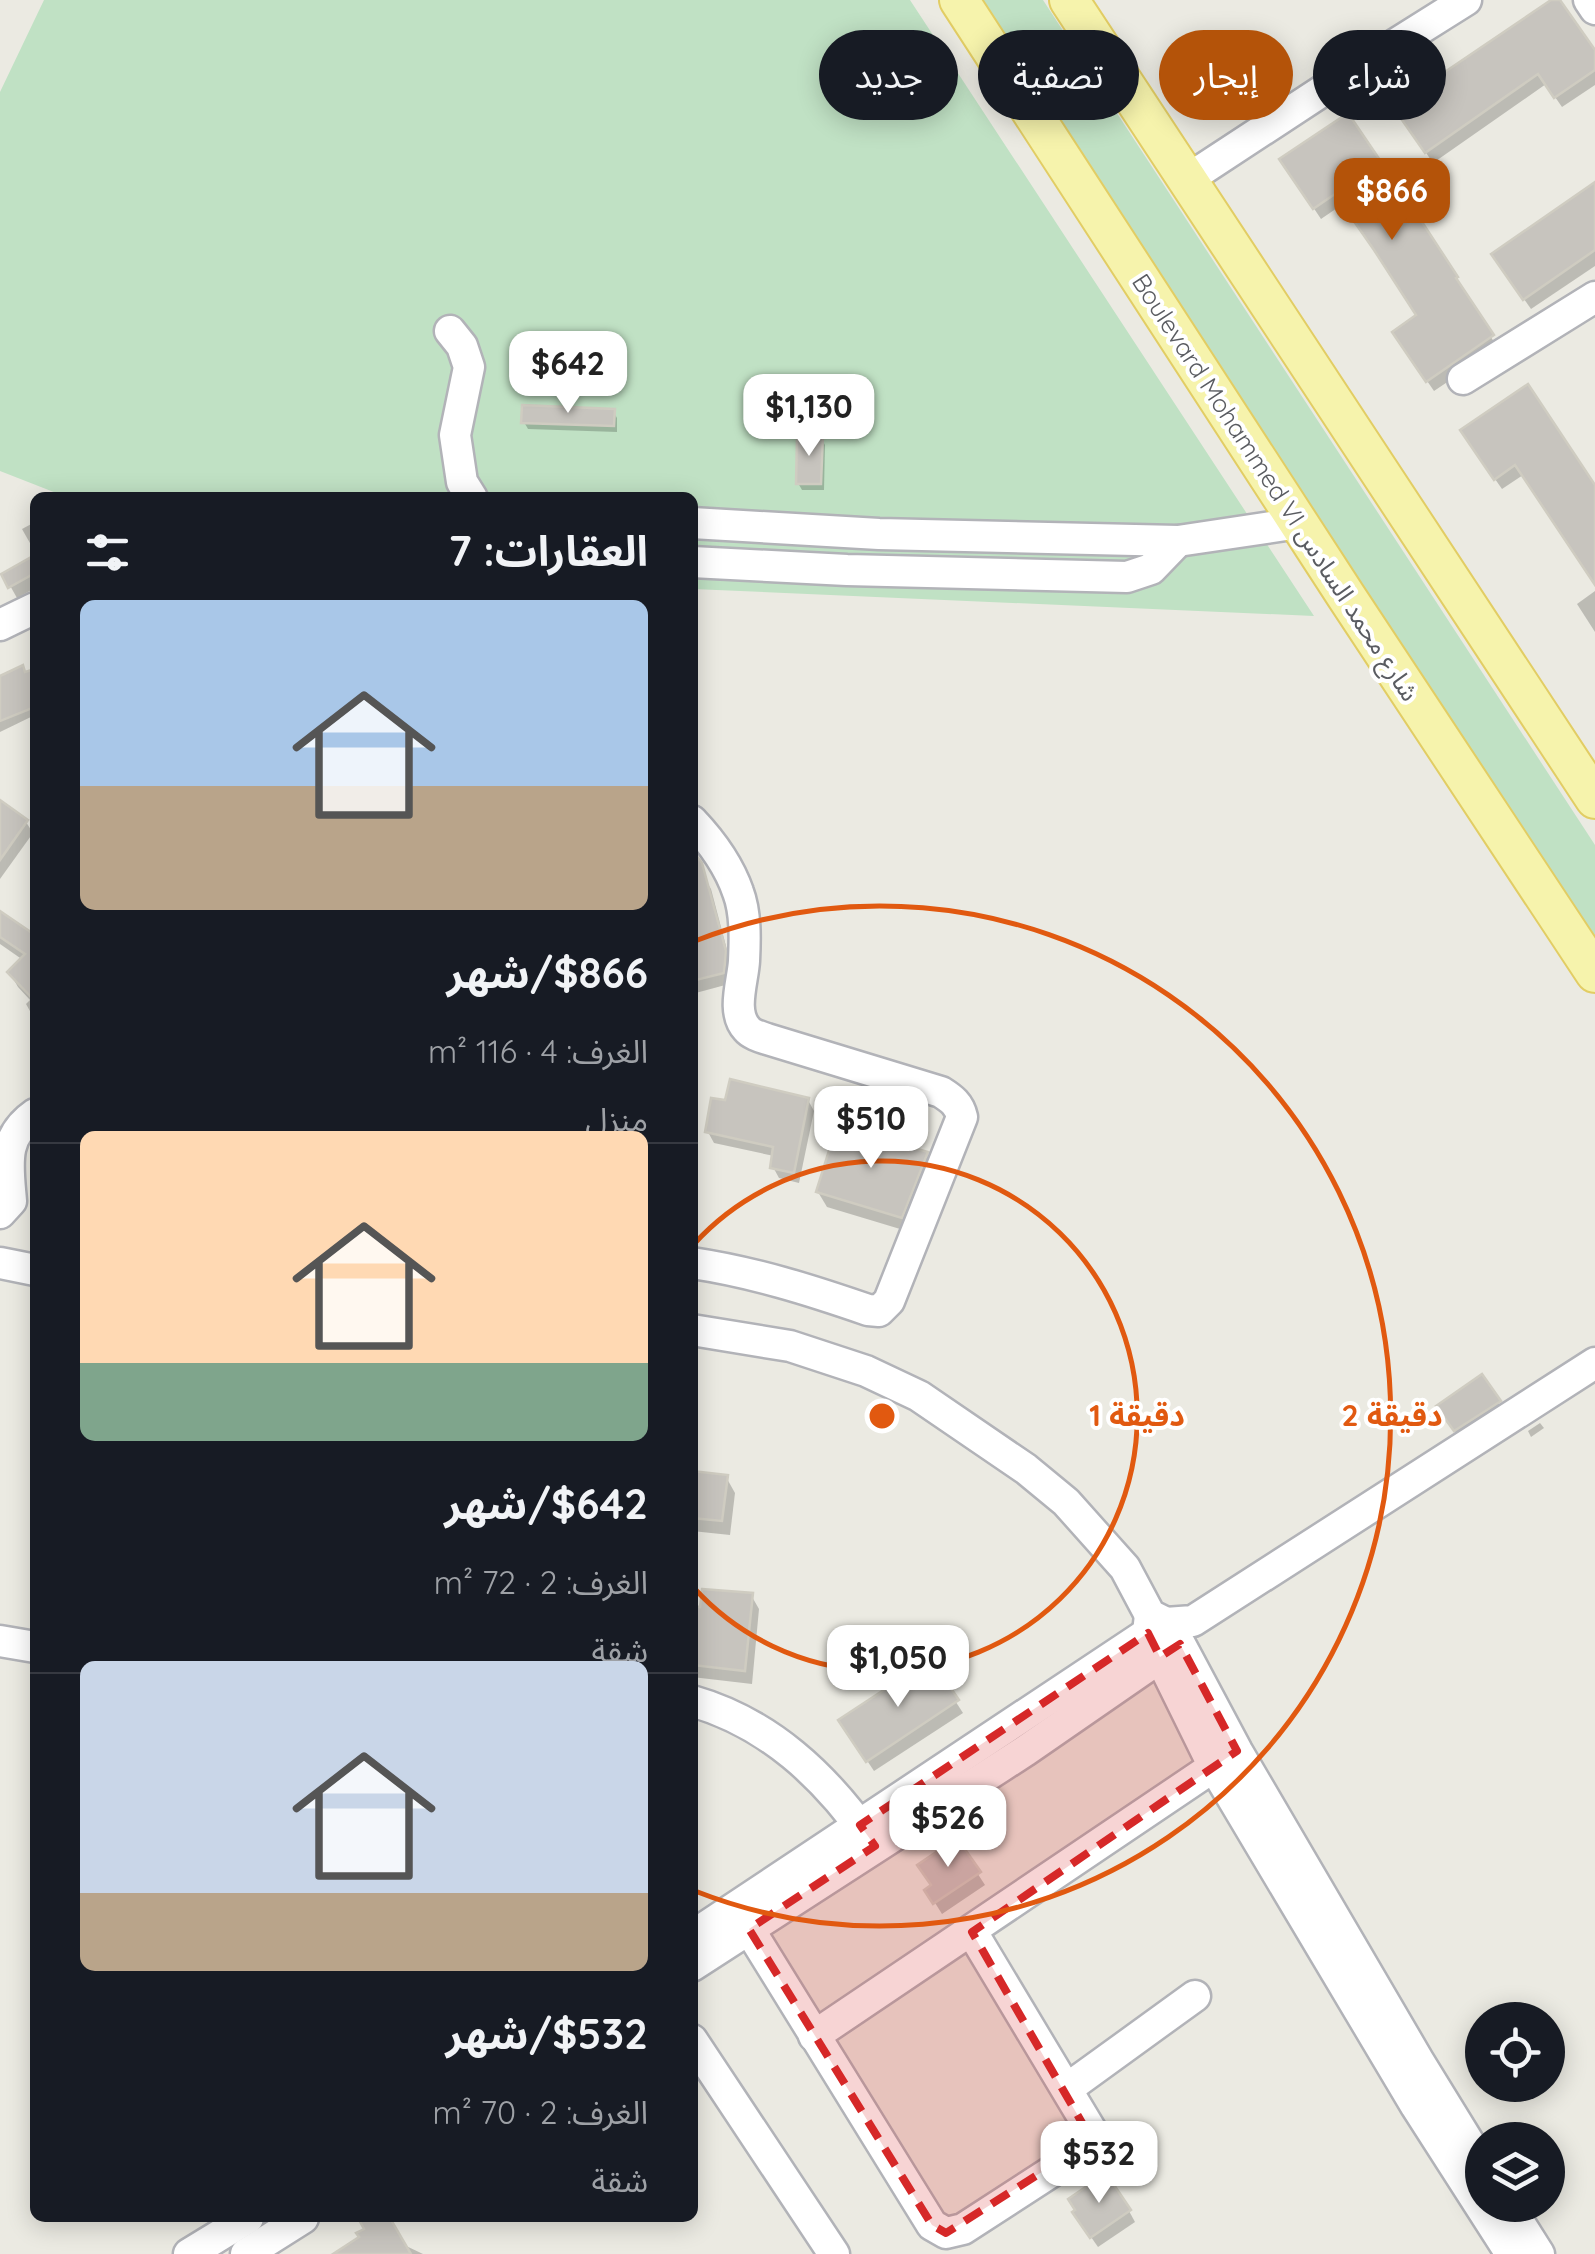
<!DOCTYPE html>
<html lang="ar">
<meta charset="utf-8">
<style>
:root{--surface:#171b24;--page:#242831;--text:#f1f3f6;--muted:#9ea1a6;--line:#363941;--accent:#b45309}
body{margin:0;font-family:Quicksand,"Noto Sans Arabic",sans-serif;background:var(--page);color:var(--text);direction:rtl;height:100vh;display:flex;flex-direction:column;font-size:38px;white-space:nowrap}
*{box-sizing:border-box;margin:0}
p{font-size:32px;color:var(--muted)}
.icon{flex:none;width:55px;height:55px;fill:none;stroke:currentColor;stroke-width:2;stroke-linecap:round;stroke-linejoin:round}
.map{position:relative;flex:1;overflow:hidden;direction:ltr}
.drawer{position:absolute;left:30px;top:492px;width:668px;height:1730px;display:flex;flex-direction:column;background:var(--surface);border-radius:15px;box-shadow:0 5px 25px #0003;direction:rtl}
.drawer>*{flex:none}
.top-card{position:absolute;left:728px;top:30px;width:718px;height:90px;direction:rtl;display:flex;gap:20px}
.buttons{position:absolute;left:1465px;top:2002px;display:grid;gap:20px}
.buttons a{display:grid;place-items:center;width:100px;height:100px;border-radius:50%;background:var(--surface);box-shadow:0 5px 25px #0003;font-size:50px}
.price{position:absolute;translate:-50% -85px;padding:0 22px;border-radius:20px;background:#fff;color:#222;font-size:32px;line-height:65px;filter:drop-shadow(0 2px 5px #0008)}
.price::after{content:'';position:absolute;left:50%;top:60px;width:30px;height:22px;margin-left:-15px;background:inherit;clip-path:polygon(0 0,100% 0,50% 100%)}
.price.selected{background:var(--accent);color:#fff}
ul{padding:0;list-style:none}
li{display:grid;align-content:center;gap:20px;height:530px;padding:0 50px}
li+li{border-top:2px solid var(--line)}
li span{display:grid;place-items:center;height:310px;border-radius:15px;color:#555}
li>.icon{margin-inline-start:auto}
span .icon{width:180px;height:180px;fill:#fffc;stroke-width:1}
li b{font-size:42px}
h2{display:flex;justify-content:space-between;align-items:center;height:120px;padding:0 50px;font-size:42px}
.pill{padding:0 35px;border-radius:45px;background:var(--surface);box-shadow:0 5px 25px #0003;font-size:35px;line-height:90px}
.pill.selected{background:var(--accent);color:#fff}
.map>svg:first-child{display:block}
</style>
<div class="map">
<svg width="1595" height="2254" viewBox="0 0 1595 2254">
<rect width="100%" height="100%" fill="#ebeae2"/>
<!-- green -->
<g fill="#c0e1c4">
<path d="M 44,0 L 910,0 L 1314,616 L 693,589 L 692,498 L 69,498 L 0,471 L 0,92 Z"/>
<path d="M 972,0 L 1043,0 L 1595,845 L 1595,951 Z"/>
</g>
<!-- shadow -->
<g fill="#0003">
<path d="M 1557,0 L 1595,54 L 1595,85 L 1562,107 L 1546,84 L 1433,163 L 1403,119 Z"/>
<path d="M 1347,116 L 1498,348 L 1434,391 L 1401,343 L 1419,316 L 1343,204 L 1321,219 L 1289,171 Z"/>
<path d="M 1595,185 L 1595,266 L 1531,309 L 1501,266 Z"/>
<path d="M 613,411 L 617,418 L 617,432 L 528,429 L 524,422 Z"/>
<path d="M 821,438 L 825,445 L 824,490 L 802,490 L 798,483 Z"/>
<path d="M 1469,442 L 1595,489 L 1595,582 L 1523,475 L 1502,489 Z"/>
<path d="M 35,522 L 35,552 L 22,529 Z"/>
<path d="M 35,558 L 35,588 L 17,598 L 4,575 Z"/>
<path d="M 1595,591 L 1595,632 L 1577,604 Z"/>
<path d="M 25,675 L 35,678 L 35,715 L 0,732 L 0,679 Z"/>
<path d="M 0,803 L 26,822 L 33,833 L 0,879 Z"/>
<path d="M 692,874 L 704,878 L 711,889 L 731,965 L 729,984 L 692,994 Z"/>
<path d="M 0,914 L 35,938 L 35,1020 L 26,1004 L 30,1000 L 18,987 L 10,973 L 23,960 L 0,944 Z"/>
<path d="M 808,1100 L 814,1111 L 799,1183 L 779,1178 L 773,1167 L 774,1156 L 714,1143 L 708,1132 Z"/>
<path d="M 926,1154 L 935,1169 L 910,1232 L 827,1207 L 818,1192 Z"/>
<path d="M 1482,1378 L 1505,1413 L 1462,1441 L 1445,1417 Z"/>
<path d="M 1540,1423 L 1544,1428 L 1531,1437 L 1528,1431 Z"/>
<path d="M 692,1474 L 726,1477 L 735,1493 L 730,1535 L 692,1531 Z"/>
<path d="M 751,1595 L 759,1609 L 752,1684 L 692,1677 L 692,1609 L 702,1610 Z"/>
<path d="M 930,1662 L 963,1713 L 874,1771 L 848,1732 Z"/>
<path d="M 957,1842 L 985,1885 L 942,1914 L 927,1890 L 933,1886 Z"/>
<path d="M 1129,2211 L 1135,2222 L 1098,2247 L 1082,2224 Z"/>
<path d="M 374,2218 L 387,2218 L 402,2244 L 423,2254 L 338,2254 L 362,2238 L 368,2230 L 364,2223 Z"/>
</g>
<!-- building -->
<g fill="#c7c4be" stroke="#cfccc1" stroke-width="2.5">
<path d="M 1551,0 L 1560,0 L 1595,50 L 1595,70 L 1554,98 L 1538,74 L 1425,153 L 1393,107 Z"/>
<path d="M 1348,113 L 1424,225 L 1458,277 L 1456,278 L 1494,335 L 1426,382 L 1392,332 L 1416,315 L 1374,250 L 1335,194 L 1313,209 L 1279,159 Z"/>
<path d="M 1595,182 L 1595,250 L 1523,300 L 1491,254 Z"/>
<path d="M 1528,384 L 1595,485 L 1595,585 L 1515,465 L 1494,480 L 1460,430 Z"/>
<path d="M 522,405 L 615,409 L 614,426 L 521,423 Z"/>
<path d="M 797,435 L 823,435 L 821,484 L 796,484 Z"/>
<path d="M 35,555 L 35,573 L 8,588 L 1,574 Z"/>
<path d="M 23,665 L 25,672 L 35,669 L 35,707 L 0,721 L 0,676 Z"/>
<path d="M 0,800 L 28,820 L 0,860 Z"/>
<path d="M 692,850 L 702,863 L 726,951 L 724,973 L 692,981 Z"/>
<path d="M 0,911 L 35,935 L 35,1001 L 7,972 L 25,954 L 0,937 Z"/>
<path d="M 730,1079 L 809,1098 L 794,1173 L 770,1168 L 773,1147 L 705,1132 L 711,1098 L 725,1100 Z"/>
<path d="M 837,1125 L 928,1152 L 902,1218 L 816,1192 Z"/>
<path d="M 1482,1374 L 1501,1401 L 1454,1431 L 1436,1406 Z"/>
<path d="M 692,1471 L 728,1475 L 722,1521 L 692,1518 Z"/>
<path d="M 702,1589 L 753,1593 L 745,1671 L 692,1665 L 692,1606 L 700,1607 Z"/>
<path d="M 931,1659 L 959,1700 L 866,1762 L 838,1720 Z"/>
<path d="M 957,1838 L 981,1872 L 933,1904 L 924,1890 L 931,1885 L 917,1865 Z"/>
<path d="M 1106,2173 L 1131,2210 L 1090,2238 L 1072,2212 L 1075,2210 L 1068,2199 Z"/>
<path d="M 358,2218 L 390,2218 L 411,2254 L 333,2254 L 359,2237 L 356,2233 L 364,2229 Z"/>
</g>
<g fill="none" stroke-linecap="round" stroke-linejoin="round">
<defs>
<g id="minor">
<path d="M 1589,0 L 1595,9"/>
<path d="M 1188,179 L 1345,76 L 1466,0"/>
<path d="M 450,331 L 462,346 L 469,367 L 455,435 L 462,482 L 472,498"/>
<path d="M 1463,379 L 1595,297"/>
<path d="M 692,523 L 879,534 L 1178,541 L 1299,523"/>
<path d="M 692,562 L 847,570 L 1127,577 L 1151,569 L 1178,541"/>
<path d="M 0,625 L 35,608"/>
<path d="M 692,821 C 711,841 729,866 738,892 C 746,913 745,940 744,961 C 743,981 731,1012 747,1029 C 751,1034 761,1037 767,1039 L 941,1092 C 952,1099 959,1104 962,1117 L 889,1301 L 879,1311 L 868,1310 C 810,1290 753,1272 692,1263"/>
<path d="M 0,1213 L 11,1201 C 8,1165 2,1137 35,1114"/>
<path d="M 0,1263 L 35,1270"/>
<path d="M 692,1330 L 790,1346 L 866,1371 L 919,1396 L 1026,1469 L 1066,1502 L 1125,1568 L 1150,1615 L 1166,1623 L 1180,1644 L 1237,1751 L 1418,2060 L 1482,2164"/>
<path d="M 1150,1615 L 1148,1633 L 1214,1767 L 1416,2106 L 1511,2254"/>
<path d="M 0,1641 L 35,1647"/>
<path d="M 692,1701 C 769,1723 825,1776 870,1840"/>
<path d="M 749,1929 L 932,2225 L 946,2233 L 963,2229 L 1088,2148 L 1092,2140 L 1092,2132 L 972,1932"/>
<path d="M 692,1936 L 1148,1633 L 1166,1623 L 1193,1621 L 1595,1363"/>
<path d="M 692,1966 L 1025,1751 L 1174,1648"/>
<path d="M 814,2036 L 1231,1755"/>
<path d="M 692,2040 L 834,2254"/>
<path d="M 1068,2088 L 1195,1996"/>
<path d="M 1508,2205 L 1539,2254"/>
<path d="M 189,2254 L 248,2218"/>
<path d="M 246,2254 L 303,2218"/>
</g>
<g id="major">
<path d="M 959,0 L 1346,596 L 1595,973"/>
<path d="M 1069,0 L 1595,799"/>
</g>
</defs>
<!-- minor casing -->
<use href="#minor" stroke="#b2b3b8" stroke-width="35"/>
<!-- major casing -->
<use href="#major" stroke="#e2cd64" stroke-width="42"/>
<!-- minor -->
<use href="#minor" stroke="#fff" stroke-width="30"/>
<!-- major -->
<use href="#major" stroke="#f6f3ac" stroke-width="38"/>
</g>
<!-- marked area -->
<path fill="#d62828" fill-opacity="0.2" stroke="#d62828" stroke-width="8" stroke-dasharray="20 12" stroke-linejoin="round" d="M 1148,1633 L 1160,1657 L 1180,1644 L 1237,1751 L 972,1932 L 1092,2140 L 946,2233 L 932,2225 L 749,1929 L 875,1846 L 860,1825 Z"/>
<!-- distance rings -->
<g fill="none" stroke="#e15910" stroke-width="5">
<path d="M694 1244A255 255 0 1 1 694 1588"/>
<path d="M695 941A510 510 0 1 1 695 1891"/>
</g>
<g text-anchor="middle" dominant-baseline="central" stroke-width="8" stroke-linejoin="round" paint-order="stroke">
<!-- street labels -->
<g font-size="25" fill="#5a5c61" stroke="#fff">
<text transform="translate(1276 487) rotate(57)">Boulevard Mohammed VI شارع محمد السادس</text>
</g>
</g>
<circle cx="882" cy="1416" r="15" fill="#e15910" stroke="#fff" stroke-width="5"/>
<g font-size="30" text-anchor="middle" font-weight="bold" fill="#e15910" stroke="#fff" stroke-width="8" stroke-linejoin="round" paint-order="stroke">
<text x="1137" y="1426">1 دقيقة</text>
<text x="1392" y="1426">2 دقيقة</text>
</g>
</svg>
<div class="buttons">
<a><svg class="icon" aria-label="locate" viewBox="0 0 24 24"><circle cx="12" cy="12" r="6"/><path d="M12 2v4M12 18v4M2 12h4M18 12h4"/></svg></a>
<a><svg class="icon" aria-label="layers" viewBox="0 0 24 24"><path d="M12 4l9 5-9 5-9-5zM3 14l9 5 9-5"/></svg></a>
</div>
<b class="price selected" style="left:1392px;top:243px">$866</b>
<b class="price" style="left:568px;top:416px">$642</b>
<b class="price" style="left:809px;top:459px">$1,130</b>
<b class="price" style="left:871px;top:1171px">$510</b>
<b class="price" style="left:898px;top:1710px">$1,050</b>
<b class="price" style="left:948px;top:1870px">$526</b>
<b class="price" style="left:1099px;top:2206px">$532</b>
<div class="top-card">
<a class="pill">شراء</a>
<a class="pill selected">إيجار</a>
<a class="pill">تصفية</a>
<a class="pill">جديد</a>
</div>
<section class="drawer">
<h2>العقارات: 7<svg class="icon" aria-label="filters" viewBox="0 0 24 24"><path d="M4 7h16M4 17h16"/><circle cx="9" cy="7" r="2"/><circle cx="15" cy="17" r="2"/></svg></h2>
<ul>
<li><span style="background:linear-gradient(#a9c7e8 60%,#b9a48a 0)"><svg class="icon" aria-label="home" viewBox="0 0 24 24"><path d="M3 11l9-7 9 7M6 9v11h12V9"/></svg></span><div><b>$866/شهر</b><p>الغرف: 4 · 116 m²</p><p>منزل</p></div></li>
<li><span style="background:linear-gradient(#ffd9b3 75%,#7fa58c 0)"><svg class="icon" aria-label="home" viewBox="0 0 24 24"><path d="M3 11l9-7 9 7M6 9v11h12V9"/></svg></span><div><b>$642/شهر</b><p>الغرف: 2 · 72 m²</p><p>شقة</p></div></li>
<li><span style="background:linear-gradient(#c9d6e8 75%,#b9a48a 0)"><svg class="icon" aria-label="home" viewBox="0 0 24 24"><path d="M3 11l9-7 9 7M6 9v11h12V9"/></svg></span><div><b>$532/شهر</b><p>الغرف: 2 · 70 m²</p><p>شقة</p></div></li>
</ul>
</section>
</div>
